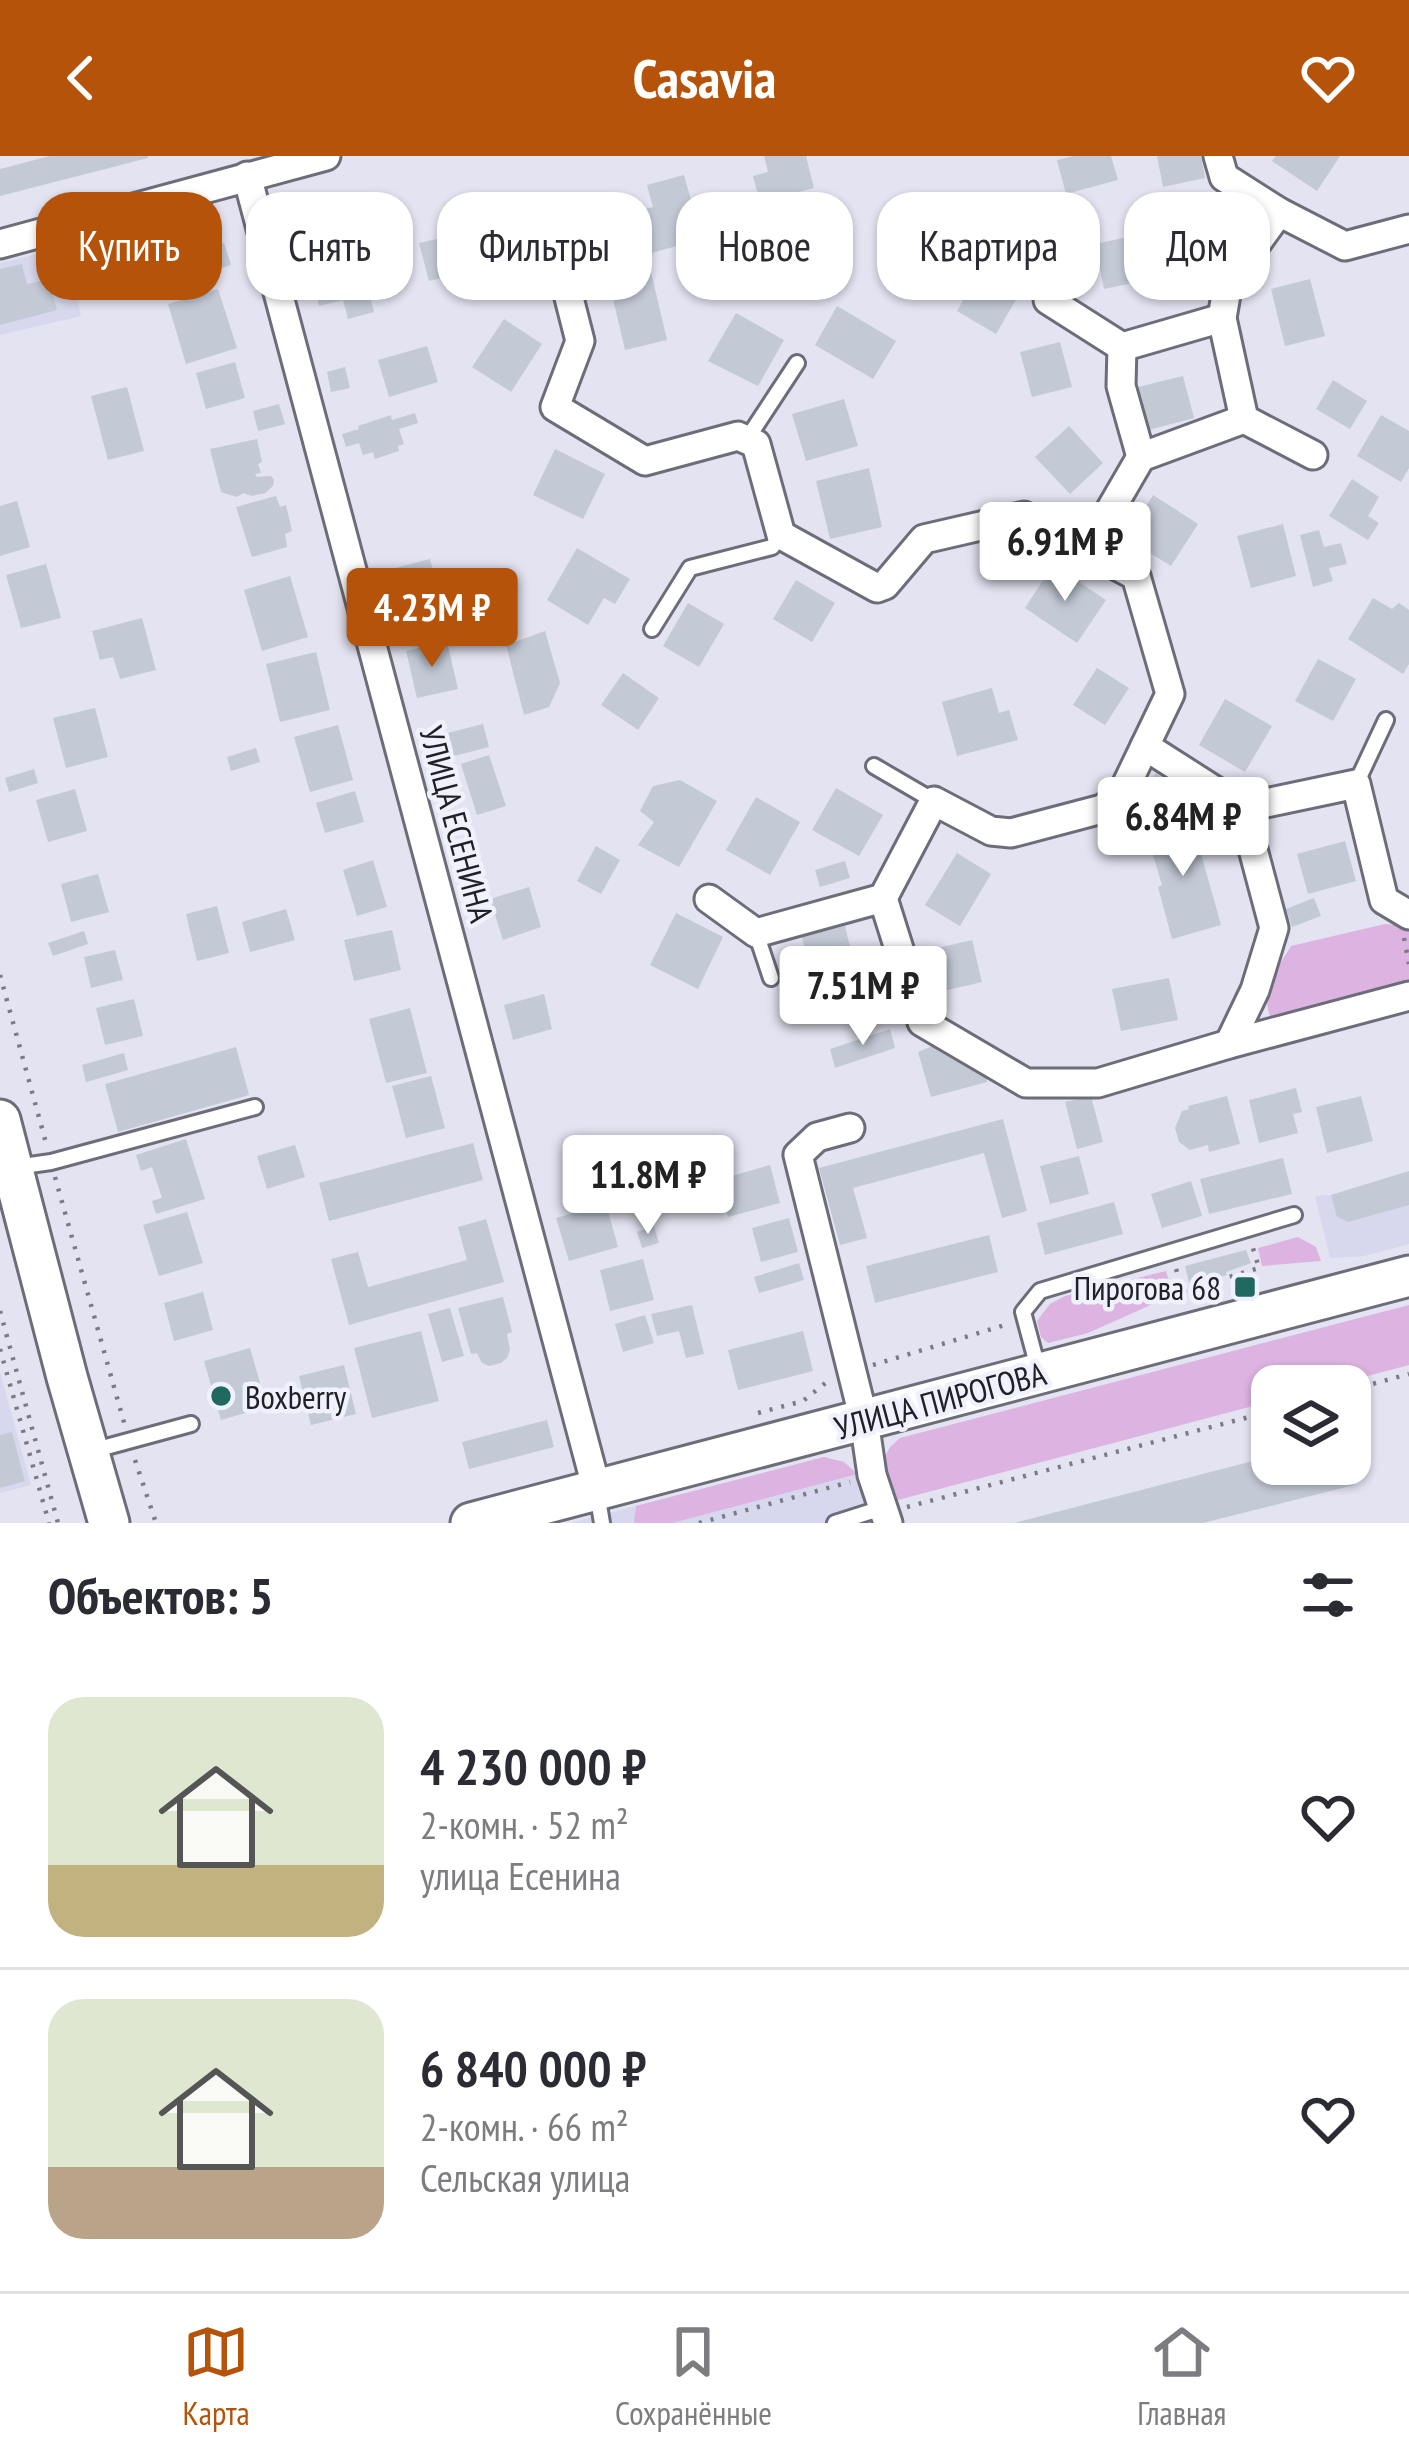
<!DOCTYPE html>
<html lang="ru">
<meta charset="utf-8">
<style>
:root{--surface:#fff;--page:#f2f2f3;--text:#2b2b33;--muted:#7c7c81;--line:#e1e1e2;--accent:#b45309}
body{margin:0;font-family:"PT Sans Narrow",sans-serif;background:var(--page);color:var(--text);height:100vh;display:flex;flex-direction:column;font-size:45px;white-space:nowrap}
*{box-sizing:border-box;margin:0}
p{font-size:39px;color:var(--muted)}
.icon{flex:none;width:66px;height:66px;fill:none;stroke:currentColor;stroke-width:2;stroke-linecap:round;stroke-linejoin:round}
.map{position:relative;height:1367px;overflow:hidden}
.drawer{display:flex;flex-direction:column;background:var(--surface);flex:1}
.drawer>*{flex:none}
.guide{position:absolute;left:36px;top:36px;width:1338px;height:108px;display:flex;gap:24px}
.buttons{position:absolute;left:1251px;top:1209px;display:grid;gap:24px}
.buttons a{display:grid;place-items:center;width:120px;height:120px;border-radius:24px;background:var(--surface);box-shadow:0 3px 9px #0004;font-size:60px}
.price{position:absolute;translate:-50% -102px;padding:0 27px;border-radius:12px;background:#fff;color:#222;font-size:39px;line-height:78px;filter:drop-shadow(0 3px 6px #0008)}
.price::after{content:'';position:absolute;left:50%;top:72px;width:36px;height:27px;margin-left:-18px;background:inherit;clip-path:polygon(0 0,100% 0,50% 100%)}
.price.selected{background:var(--accent);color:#fff}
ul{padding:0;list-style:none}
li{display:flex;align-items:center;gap:36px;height:300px;padding:0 48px}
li+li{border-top:3px solid var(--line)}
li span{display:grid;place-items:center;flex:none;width:336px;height:240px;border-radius:36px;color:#555}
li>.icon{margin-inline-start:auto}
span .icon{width:144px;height:144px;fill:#fffc;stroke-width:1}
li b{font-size:51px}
h2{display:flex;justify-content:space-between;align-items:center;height:144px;padding:0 48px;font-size:51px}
.pill{padding:0 42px;border-radius:36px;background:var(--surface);box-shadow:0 3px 9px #0004;font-size:42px;line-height:108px}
.pill.selected{background:var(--accent);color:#fff}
header{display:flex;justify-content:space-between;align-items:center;height:156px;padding:0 48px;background:var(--accent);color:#fff;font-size:54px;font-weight:800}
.menu{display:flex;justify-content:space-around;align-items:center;height:168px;border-top:3px solid var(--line);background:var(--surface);font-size:33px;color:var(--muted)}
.menu a{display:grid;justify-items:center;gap:6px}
.menu .selected{color:var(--accent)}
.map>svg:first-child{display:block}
</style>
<header><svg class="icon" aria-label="back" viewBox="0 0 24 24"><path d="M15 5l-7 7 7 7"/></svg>Casavia<svg class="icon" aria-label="heart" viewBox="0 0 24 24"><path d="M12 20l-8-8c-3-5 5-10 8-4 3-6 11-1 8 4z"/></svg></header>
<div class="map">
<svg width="1409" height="1367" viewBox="0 0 1409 1367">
<rect width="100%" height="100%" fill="#e3e3f1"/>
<!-- built -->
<g fill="#d7d8ed">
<path d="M 66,91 L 81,160 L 0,179 L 0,107 Z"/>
<path d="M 1409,1015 L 1409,1088 L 1364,1100 L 1330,1102 L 1315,1040 L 1331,1039 Z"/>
<path d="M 0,1216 L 31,1329 L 0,1337 Z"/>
<path d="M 824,1301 L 844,1306 L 857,1318 L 881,1367 L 570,1367 Z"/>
</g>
<!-- green -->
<g fill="#dcb3e1">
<path d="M 1385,768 L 1403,770 L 1409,774 L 1409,828 L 1271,863 C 1260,837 1277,813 1291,790 Z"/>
<path d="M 1298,1081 L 1316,1091 L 1321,1105 L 1262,1110 L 1258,1092 Z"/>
<path d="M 1166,1115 L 1173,1139 L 1088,1177 L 1048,1187 L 1041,1181 L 1037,1165 L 1050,1148 L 1065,1140 Z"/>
<path d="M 1409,1149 L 1409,1209 L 1330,1230 L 1272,1230 L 1272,1245 L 894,1345 L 880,1310 L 890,1291 L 900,1282 Z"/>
<path d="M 824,1301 L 844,1306 L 857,1318 L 672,1367 L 634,1367 L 636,1350 Z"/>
</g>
<!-- building -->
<g fill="#c3cad6">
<path d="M 50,0 L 148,0 L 148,2 L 0,40 L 0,13 Z"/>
<path d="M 764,0 L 806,0 L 814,32 L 760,46 L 753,20 L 768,16 Z"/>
<path d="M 1074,0 L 1111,0 L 1118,24 L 1066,38 L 1057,4 Z"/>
<path d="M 1157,0 L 1201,0 L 1205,22 L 1163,31 Z"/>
<path d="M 1276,0 L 1340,0 L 1317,35 L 1272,5 Z"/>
<path d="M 684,19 L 702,83 L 648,98 L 636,55 L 653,51 L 647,29 Z"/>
<path d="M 1027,43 L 1068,69 L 1044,107 L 1003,81 Z"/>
<path d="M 506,64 L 518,108 L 472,120 L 461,75 Z"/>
<path d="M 1192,67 L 1201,114 L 1161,122 L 1152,75 Z"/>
<path d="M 1142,78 L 1152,123 L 1104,133 L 1095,88 Z"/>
<path d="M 454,79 L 464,117 L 429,125 L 419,87 Z"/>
<path d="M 224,87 L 231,109 L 159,132 L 152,110 Z"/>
<path d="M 358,94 L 374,156 L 348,163 L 343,144 L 319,150 L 308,107 Z"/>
<path d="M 22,108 L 27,128 L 49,123 L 57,154 L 0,169 L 0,113 Z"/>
<path d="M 981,112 L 1021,135 L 996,178 L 957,155 Z"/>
<path d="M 651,116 L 667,184 L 625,194 L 609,126 Z"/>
<path d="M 1310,123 L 1325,180 L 1285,190 L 1271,133 Z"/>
<path d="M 218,133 L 237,192 L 186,208 L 168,148 Z"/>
<path d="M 837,150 L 896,185 L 873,223 L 815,189 Z"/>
<path d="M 736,157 L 784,184 L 758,230 L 708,205 Z"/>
<path d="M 504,163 L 542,188 L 511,236 L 472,211 Z"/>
<path d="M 1060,186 L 1072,231 L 1032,241 L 1020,196 Z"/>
<path d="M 427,190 L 438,226 L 389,241 L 378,204 Z"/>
<path d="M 235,206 L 245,242 L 206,253 L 196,217 Z"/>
<path d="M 345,211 L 350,232 L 331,236 L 327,216 Z"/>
<path d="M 1183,220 L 1194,262 L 1145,275 L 1134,232 Z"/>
<path d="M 1333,224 L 1367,245 L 1350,273 L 1316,253 Z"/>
<path d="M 127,231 L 144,295 L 108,304 L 91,240 Z"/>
<path d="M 844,243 L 858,290 L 806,305 L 792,258 Z"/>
<path d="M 279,248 L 285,268 L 258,275 L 253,255 Z"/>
<path d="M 415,257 L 418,267 L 399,273 L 404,288 L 398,290 L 399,295 L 375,303 L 373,296 L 363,299 L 359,287 L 346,291 L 342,278 L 359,273 L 358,270 L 391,259 L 392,264 Z"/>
<path d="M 1381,259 L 1409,275 L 1409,312 L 1401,326 L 1357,300 Z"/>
<path d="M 1069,270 L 1103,307 L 1070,338 L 1035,301 Z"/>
<path d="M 257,283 L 262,306 L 258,308 L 261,317 L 255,318 L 257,321 L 271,320 L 274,324 L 273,330 L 265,337 L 252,340 L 243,337 L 237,341 L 221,336 L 210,293 Z"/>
<path d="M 555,293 L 605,318 L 583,363 L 533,339 Z"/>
<path d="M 869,312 L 882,371 L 830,383 L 816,325 Z"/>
<path d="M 1352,323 L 1379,341 L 1368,360 L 1379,367 L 1368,384 L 1329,360 Z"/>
<path d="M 1153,339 L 1198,368 L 1171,410 L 1126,382 Z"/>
<path d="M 276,340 L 280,351 L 286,349 L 292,375 L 285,378 L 287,391 L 252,401 L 236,351 Z"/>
<path d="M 17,345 L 30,391 L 0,400 L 0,350 Z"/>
<path d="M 1283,368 L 1296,420 L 1251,432 L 1237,380 Z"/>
<path d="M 1319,374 L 1324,391 L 1341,387 L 1347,408 L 1329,412 L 1333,425 L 1313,431 L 1300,379 Z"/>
<path d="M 577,392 L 630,423 L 615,448 L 604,442 L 588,469 L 547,444 Z"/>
<path d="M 430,403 L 440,441 L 449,439 L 457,468 L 422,477 L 414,447 L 390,454 L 380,416 Z"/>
<path d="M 46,408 L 61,462 L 21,472 L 6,419 Z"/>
<path d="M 1053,409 L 1106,444 L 1077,487 L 1025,452 Z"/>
<path d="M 290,420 L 308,481 L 262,495 L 244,434 Z"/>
<path d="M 796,424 L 835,447 L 812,486 L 773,463 Z"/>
<path d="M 1373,442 L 1392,453 L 1399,447 L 1409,454 L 1409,508 L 1403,518 L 1348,483 Z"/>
<path d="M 688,447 L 724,468 L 699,511 L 663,490 Z"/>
<path d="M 142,462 L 156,514 L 120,523 L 113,501 L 100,504 L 92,475 Z"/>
<path d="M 545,475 L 560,527 L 549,551 L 524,559 L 506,489 Z"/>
<path d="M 447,486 L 458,533 L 417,542 L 406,495 Z"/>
<path d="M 316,496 L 330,554 L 280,566 L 266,508 Z"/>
<path d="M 1318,503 L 1356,523 L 1333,565 L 1295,545 Z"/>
<path d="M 1097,512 L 1129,532 L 1105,569 L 1073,549 Z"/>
<path d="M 623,517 L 659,542 L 638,574 L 601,549 Z"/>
<path d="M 992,532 L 999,557 L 1009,554 L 1018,584 L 957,600 L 942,546 Z"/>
<path d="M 1225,543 L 1272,570 L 1245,616 L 1199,589 Z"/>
<path d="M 95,552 L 108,601 L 66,612 L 53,562 Z"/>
<path d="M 483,568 L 489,591 L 442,603 L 436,580 Z"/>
<path d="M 338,569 L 353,624 L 310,636 L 294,581 Z"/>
<path d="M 256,592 L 260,606 L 231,615 L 227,601 Z"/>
<path d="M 489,599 L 506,650 L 477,659 L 461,608 Z"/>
<path d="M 34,613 L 38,627 L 9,636 L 5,622 Z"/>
<path d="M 1156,617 L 1177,632 L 1155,662 L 1134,647 Z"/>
<path d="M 680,624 L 717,645 L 679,711 L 638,689 L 654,666 L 640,655 L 653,630 Z"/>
<path d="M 836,632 L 883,659 L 859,700 L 812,674 Z"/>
<path d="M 75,633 L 87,675 L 48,686 L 36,644 Z"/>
<path d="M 355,635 L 364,666 L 325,677 L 316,647 Z"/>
<path d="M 756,641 L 800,666 L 770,719 L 726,694 Z"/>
<path d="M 1191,662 L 1221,769 L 1172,783 L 1158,731 L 1162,729 L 1146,675 Z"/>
<path d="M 1345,685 L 1356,725 L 1308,738 L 1297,698 Z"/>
<path d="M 596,690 L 620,704 L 601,738 L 577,725 Z"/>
<path d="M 957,697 L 991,718 L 960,770 L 925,749 Z"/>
<path d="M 373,704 L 387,751 L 357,760 L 343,714 Z"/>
<path d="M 845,705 L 850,722 L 820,731 L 815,714 Z"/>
<path d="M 98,718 L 109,756 L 71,766 L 61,728 Z"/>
<path d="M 529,731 L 541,771 L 503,784 L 490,743 Z"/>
<path d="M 1314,742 L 1321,760 L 1292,771 L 1286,753 Z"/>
<path d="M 217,750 L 229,797 L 197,805 L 186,758 Z"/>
<path d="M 286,753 L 295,784 L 250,796 L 242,766 Z"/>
<path d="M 676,757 L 723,781 L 698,833 L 650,809 Z"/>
<path d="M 845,770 L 856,816 L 813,827 L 802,781 Z"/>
<path d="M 392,774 L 401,814 L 354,825 L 344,784 Z"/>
<path d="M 84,775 L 88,788 L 53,800 L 48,787 Z"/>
<path d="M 972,784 L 982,826 L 935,837 L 925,795 Z"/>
<path d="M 115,794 L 123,824 L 91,832 L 84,801 Z"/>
<path d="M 1169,822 L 1178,864 L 1121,875 L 1112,833 Z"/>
<path d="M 544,838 L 552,873 L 513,884 L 504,849 Z"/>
<path d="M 134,843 L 143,880 L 105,889 L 96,852 Z"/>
<path d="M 410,852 L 427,917 L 386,927 L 369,863 Z"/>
<path d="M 890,873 L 895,892 L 835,912 L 830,893 Z"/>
<path d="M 935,889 L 987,919 L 987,926 L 931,941 L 918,896 Z"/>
<path d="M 236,891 L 249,939 L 118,976 L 105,928 Z"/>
<path d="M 124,897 L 128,914 L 86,926 L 82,909 Z"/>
<path d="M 431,920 L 445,972 L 406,982 L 392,930 Z"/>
<path d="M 1296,932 L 1302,956 L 1293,958 L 1298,977 L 1259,987 L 1249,944 Z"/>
<path d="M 1091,940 L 1103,986 L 1077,993 L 1065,946 Z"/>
<path d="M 1227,940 L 1240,988 L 1209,996 L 1208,989 L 1190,994 L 1179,986 L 1175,972 L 1182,955 L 1189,953 L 1188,950 Z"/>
<path d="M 1361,940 L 1373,985 L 1327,997 L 1316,951 Z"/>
<path d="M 1003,963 L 1027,1055 L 1002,1062 L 984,997 L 853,1032 L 867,1082 L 840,1089 L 819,1012 Z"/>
<path d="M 720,979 L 731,1012 L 693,1024 L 682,991 Z"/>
<path d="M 186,983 L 205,1043 L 156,1058 L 152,1045 L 162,1042 L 152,1011 L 141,1015 L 136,999 Z"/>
<path d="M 473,987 L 483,1024 L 329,1065 L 319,1027 Z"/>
<path d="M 295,989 L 305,1021 L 267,1033 L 257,1000 Z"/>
<path d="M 1079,1000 L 1089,1038 L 1050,1048 L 1040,1010 Z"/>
<path d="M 1283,1002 L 1292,1038 L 1209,1058 L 1200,1023 Z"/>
<path d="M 770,1009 L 780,1047 L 728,1061 L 718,1024 Z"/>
<path d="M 1409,1015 L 1409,1049 L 1348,1066 L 1337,1061 L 1331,1039 Z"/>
<path d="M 640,1018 L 647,1034 L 623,1043 L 617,1026 Z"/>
<path d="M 1191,1025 L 1202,1060 L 1162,1072 L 1151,1038 Z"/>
<path d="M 1114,1046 L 1123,1078 L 1045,1099 L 1037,1067 Z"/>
<path d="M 606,1048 L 618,1091 L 569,1105 L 556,1062 Z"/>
<path d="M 187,1056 L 203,1107 L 159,1120 L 143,1069 Z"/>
<path d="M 789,1062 L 798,1096 L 761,1106 L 752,1072 Z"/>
<path d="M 486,1063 L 504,1126 L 349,1169 L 331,1103 L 358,1096 L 368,1131 L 467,1104 L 458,1071 Z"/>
<path d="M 654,1070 L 659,1087 L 642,1092 L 637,1076 Z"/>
<path d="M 989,1079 L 998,1116 L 875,1147 L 866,1110 Z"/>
<path d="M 1246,1094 L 1251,1107 L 1226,1116 L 1227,1119 L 1190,1130 L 1185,1110 Z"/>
<path d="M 643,1103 L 654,1144 L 610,1155 L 600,1114 Z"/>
<path d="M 799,1107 L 804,1124 L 759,1137 L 754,1121 Z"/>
<path d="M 203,1136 L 213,1174 L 174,1185 L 164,1147 Z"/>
<path d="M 503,1141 L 512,1176 L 507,1178 L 510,1194 L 507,1202 L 501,1207 L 489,1210 L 482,1207 L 477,1197 L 471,1198 L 458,1152 Z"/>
<path d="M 692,1149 L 704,1198 L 686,1202 L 679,1175 L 657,1180 L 651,1158 Z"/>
<path d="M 450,1152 L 464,1200 L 442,1206 L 428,1158 Z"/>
<path d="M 645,1159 L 654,1187 L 623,1196 L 615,1168 Z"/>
<path d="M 421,1175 L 439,1245 L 372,1262 L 354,1192 Z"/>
<path d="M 803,1175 L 813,1215 L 738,1234 L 728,1194 Z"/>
<path d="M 250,1192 L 267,1251 L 221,1264 L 204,1205 Z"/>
<path d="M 344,1209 L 356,1258 L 311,1269 L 299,1220 Z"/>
<path d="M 547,1264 L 554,1291 L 469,1313 L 462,1286 Z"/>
<path d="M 12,1276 L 25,1325 L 0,1332 L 0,1279 Z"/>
<path d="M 1272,1300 L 1272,1308 L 1348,1308 L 1354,1329 L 1203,1367 L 1014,1367 Z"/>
</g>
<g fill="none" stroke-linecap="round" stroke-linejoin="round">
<defs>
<g id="service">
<path d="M 747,283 L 797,207"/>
<path d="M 652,473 L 690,412 L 772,391 L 781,379"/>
<path d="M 874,610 L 934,645"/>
<path d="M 1356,628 L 1386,564"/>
<path d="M 756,777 L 771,822"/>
<path d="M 16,1011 L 51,1006 L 255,951"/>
<path d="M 1038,1212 L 1023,1156 L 1040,1135 L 1294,1059"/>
<path d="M 95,1294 L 191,1268"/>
<path d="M 597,1337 L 602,1367"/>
<path d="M 835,1367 L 882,1352"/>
</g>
<g id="minor">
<path d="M 1218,0 L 1224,21 L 1279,56 L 1345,90 L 1409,73"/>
<path d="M 247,20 L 597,1334"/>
<path d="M 1279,56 L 1228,127 L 1222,162 L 1244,263 L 1313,299"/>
<path d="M 0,88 L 326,0"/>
<path d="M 567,134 L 580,185 L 555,251 L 645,305 L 738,280 L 756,288 L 781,379 L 877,432 L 885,429 L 924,383 L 1024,360 L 1087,394 L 1141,301 L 1244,263"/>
<path d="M 1048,144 L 1122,191 L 1222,162"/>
<path d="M 1122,191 L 1121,230 L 1141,301"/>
<path d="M 1145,590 L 1242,652 L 1274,772 L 1255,834 L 1229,888"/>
<path d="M 1242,652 L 1356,628 L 1384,744 L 1409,759"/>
<path d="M 883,742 L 922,866 L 1026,927 L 1098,927 L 1229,888 L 1409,840"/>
<path d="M 709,743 L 756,777 L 883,742 L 934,645 L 991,675 L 1011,677 L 1102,653 L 1121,640 L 1170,538 L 1136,420 L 1087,394"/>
<path d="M 850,972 L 817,981 L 798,999 L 864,1264 L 872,1319 L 888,1367"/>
</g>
<g id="secondary">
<path d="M 0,964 L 67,1221 L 109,1367"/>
<path d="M 471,1367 L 1409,1120"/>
</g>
</defs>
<!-- service casing -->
<use href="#service" stroke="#6d6d79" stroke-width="20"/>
<!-- minor casing -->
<use href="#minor" stroke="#6d6d79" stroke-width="33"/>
<!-- secondary casing -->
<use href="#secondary" stroke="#6d6d79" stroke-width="45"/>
<!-- path -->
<g stroke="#7b7b84" stroke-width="4.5" stroke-dasharray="3 9" stroke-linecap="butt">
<path d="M 1404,782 L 1409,808"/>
<path d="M 0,819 L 46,987"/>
<path d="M 55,1021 L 125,1270"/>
<path d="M 1176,1113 L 1183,1135 L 1259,1112 L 1252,1089"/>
<path d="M 0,1155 L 58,1367"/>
<path d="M 0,1193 L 49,1367"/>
<path d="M 873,1209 L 1005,1169"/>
<path d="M 1350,1234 L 1409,1218"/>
<path d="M 758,1257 L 803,1245 L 828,1225"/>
<path d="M 135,1304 L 156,1367"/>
<path d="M 907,1351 L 1272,1255"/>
<path d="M 699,1367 L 850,1326"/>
</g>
<!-- service -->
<use href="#service" stroke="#fff" stroke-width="14"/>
<!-- minor -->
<use href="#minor" stroke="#fff" stroke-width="27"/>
<!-- secondary -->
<use href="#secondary" stroke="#fff" stroke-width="39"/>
</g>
<!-- markers -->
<g fill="#206961" stroke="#f0f1fe" stroke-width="4.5">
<rect x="1233" y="1119" width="24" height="24" rx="6"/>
<circle cx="221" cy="1240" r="12"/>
</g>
<g text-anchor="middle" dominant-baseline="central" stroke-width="9" stroke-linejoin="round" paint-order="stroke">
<!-- street labels -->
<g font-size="33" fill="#202025" stroke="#f0f1fe">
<text transform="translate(457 668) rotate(75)">УЛИЦА ЕСЕНИНА</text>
<text transform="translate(940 1244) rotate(-15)">УЛИЦА ПИРОГОВА</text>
</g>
<!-- poi labels -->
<g font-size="33" fill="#202025" stroke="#f0f1fe" text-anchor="end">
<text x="1221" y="1131">Пирогова 68</text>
<text x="245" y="1240" text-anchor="start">Boxberry</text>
</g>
</g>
</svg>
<div class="buttons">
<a><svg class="icon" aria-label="layers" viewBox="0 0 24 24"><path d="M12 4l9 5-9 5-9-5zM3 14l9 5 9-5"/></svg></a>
</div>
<b class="price" style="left:1065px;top:448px">6.91M ₽</b>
<b class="price selected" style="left:432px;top:514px">4.23M ₽</b>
<b class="price" style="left:1183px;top:723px">6.84M ₽</b>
<b class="price" style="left:863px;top:892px">7.51M ₽</b>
<b class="price" style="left:648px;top:1081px">11.8M ₽</b>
<div class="guide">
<a class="pill selected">Купить</a>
<a class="pill">Снять</a>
<a class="pill">Фильтры</a>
<a class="pill">Новое</a>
<a class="pill">Квартира</a>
<a class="pill">Дом</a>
</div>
</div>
<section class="drawer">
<h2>Объектов: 5<svg class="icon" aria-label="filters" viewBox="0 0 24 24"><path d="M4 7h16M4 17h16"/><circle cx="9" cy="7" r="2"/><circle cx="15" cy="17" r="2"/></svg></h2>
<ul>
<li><span style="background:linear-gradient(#dfe7d0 70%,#c2b280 0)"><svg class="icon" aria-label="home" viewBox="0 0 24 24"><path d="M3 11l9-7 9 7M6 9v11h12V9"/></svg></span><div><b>4 230 000 ₽</b><p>2-комн. · 52 m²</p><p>улица Есенина</p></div><svg class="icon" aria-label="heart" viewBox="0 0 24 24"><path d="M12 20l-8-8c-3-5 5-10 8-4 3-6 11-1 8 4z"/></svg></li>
<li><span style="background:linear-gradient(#dfe7d0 70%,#b9a48a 0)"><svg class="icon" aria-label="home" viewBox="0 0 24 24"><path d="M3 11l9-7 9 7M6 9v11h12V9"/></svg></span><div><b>6 840 000 ₽</b><p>2-комн. · 66 m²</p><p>Сельская улица</p></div><svg class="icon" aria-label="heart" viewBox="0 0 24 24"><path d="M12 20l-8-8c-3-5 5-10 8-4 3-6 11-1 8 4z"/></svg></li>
</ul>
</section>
<nav class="menu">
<a class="selected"><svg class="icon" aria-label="map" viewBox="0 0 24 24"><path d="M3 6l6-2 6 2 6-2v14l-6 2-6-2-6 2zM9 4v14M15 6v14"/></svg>Карта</a>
<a><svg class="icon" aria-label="saved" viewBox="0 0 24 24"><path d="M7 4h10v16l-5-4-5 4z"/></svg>Сохранённые</a>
<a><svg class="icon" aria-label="home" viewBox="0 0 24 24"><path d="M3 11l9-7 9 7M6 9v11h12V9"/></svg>Главная</a>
</nav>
